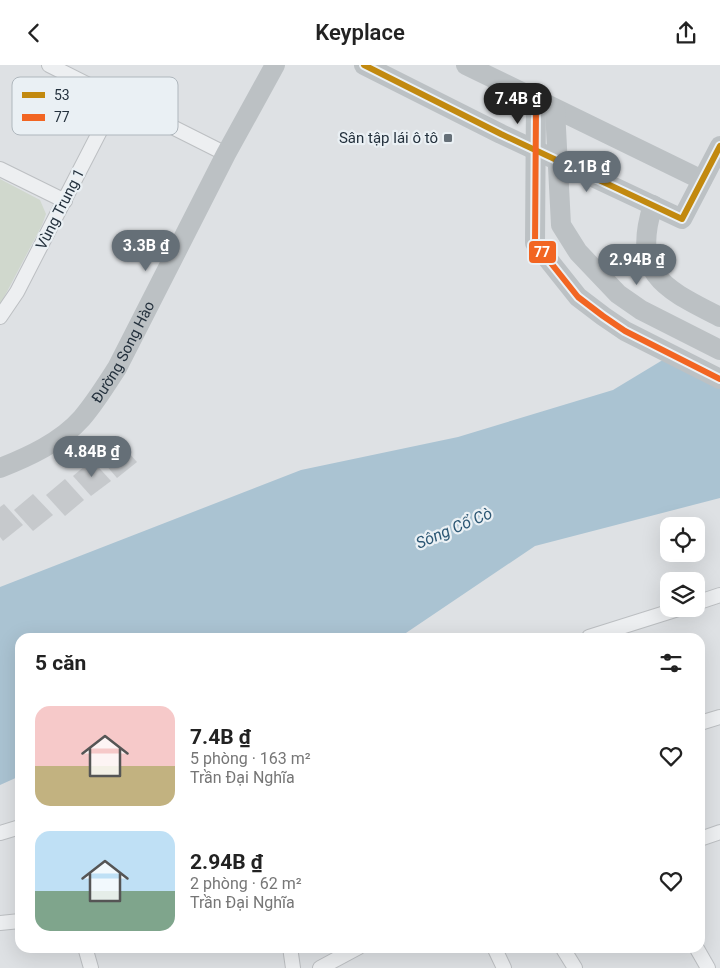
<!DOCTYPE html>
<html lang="vi">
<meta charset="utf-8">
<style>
:root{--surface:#fff;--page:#f6f6f6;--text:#222;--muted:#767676;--accent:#656f77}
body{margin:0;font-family:Roboto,sans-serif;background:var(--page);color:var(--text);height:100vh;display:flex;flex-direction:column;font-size:19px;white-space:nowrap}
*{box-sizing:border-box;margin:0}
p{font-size:16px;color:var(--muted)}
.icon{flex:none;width:28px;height:28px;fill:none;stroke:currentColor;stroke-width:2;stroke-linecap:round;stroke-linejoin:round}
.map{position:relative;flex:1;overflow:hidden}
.panel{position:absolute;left:15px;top:568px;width:690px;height:320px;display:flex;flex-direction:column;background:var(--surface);border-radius:15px;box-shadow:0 5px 20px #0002}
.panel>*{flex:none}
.tools{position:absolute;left:660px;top:452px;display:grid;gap:10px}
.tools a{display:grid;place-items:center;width:45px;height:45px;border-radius:10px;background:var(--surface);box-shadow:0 5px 20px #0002;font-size:25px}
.price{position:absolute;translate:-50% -42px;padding:0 11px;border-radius:18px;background:var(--accent);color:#fff;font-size:16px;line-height:32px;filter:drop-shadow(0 1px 2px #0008)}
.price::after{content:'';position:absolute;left:50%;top:30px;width:15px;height:11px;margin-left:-8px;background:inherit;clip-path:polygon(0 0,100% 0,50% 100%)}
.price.selected{background:#222;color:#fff}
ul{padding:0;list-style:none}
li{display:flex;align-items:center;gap:15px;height:125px;padding:0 20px}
li span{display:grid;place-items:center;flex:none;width:140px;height:100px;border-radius:15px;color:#555}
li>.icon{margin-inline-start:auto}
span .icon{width:60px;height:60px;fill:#fffc;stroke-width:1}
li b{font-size:21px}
h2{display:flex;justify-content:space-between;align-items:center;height:60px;padding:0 20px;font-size:21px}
header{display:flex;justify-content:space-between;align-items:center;height:65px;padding:0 20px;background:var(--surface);font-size:22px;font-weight:600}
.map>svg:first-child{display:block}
</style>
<header><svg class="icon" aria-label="back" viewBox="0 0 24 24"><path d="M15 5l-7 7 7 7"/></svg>Keyplace<svg class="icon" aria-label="share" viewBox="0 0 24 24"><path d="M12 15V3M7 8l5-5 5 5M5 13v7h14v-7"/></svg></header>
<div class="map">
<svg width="720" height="903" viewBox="0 0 720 903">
<rect width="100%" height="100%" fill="#dee1e4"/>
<!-- green -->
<path fill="#d0d8cd" d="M 0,114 L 40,135 L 46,149 L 42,160 L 0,240 Z"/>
<!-- water -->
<path fill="#aac3d2" d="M 666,293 L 720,321 L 720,433 L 535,481 L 400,572 L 20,572 L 20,711 L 0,720 L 0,522 L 301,405 L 458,372 L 613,325 Z"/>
<!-- building -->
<g fill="#c6c9cc">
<path d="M 118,376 L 137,397 L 117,413 L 99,392 Z"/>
<path d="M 92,395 L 111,416 L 91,431 L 73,411 Z"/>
<path d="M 65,414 L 84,435 L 65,451 L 46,430 Z"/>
<path d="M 33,429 L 53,450 L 33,466 L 14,445 Z"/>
<path d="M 4,439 L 23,460 L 3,476 L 0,472 L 0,442 Z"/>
</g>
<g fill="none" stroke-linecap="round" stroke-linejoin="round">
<defs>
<g id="street">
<path d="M 49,0 L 226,89"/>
<path d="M 0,104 L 65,136"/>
<path d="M 0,252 L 17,227 L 117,33"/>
<path d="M 696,538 L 720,530"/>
<path d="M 589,572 L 678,544"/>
<path d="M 700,658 L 720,652"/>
<path d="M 0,768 L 20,762"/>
<path d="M 700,774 L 720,767"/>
<path d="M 0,858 L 20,856"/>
<path d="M 85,882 L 91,903"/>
<path d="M 290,882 L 293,903"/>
<path d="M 494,882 L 504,903"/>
<path d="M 562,882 L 575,903"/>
<path d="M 696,882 L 708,903"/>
<path d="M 320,903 L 359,882"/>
</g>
</defs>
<!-- street casing -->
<use href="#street" stroke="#bcbfc2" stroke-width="16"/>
<!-- street -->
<use href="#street" stroke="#edeff1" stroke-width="14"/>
<!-- secondary -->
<g stroke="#bcc1c4" stroke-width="20">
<path d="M 364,0 L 501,69 L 682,154 L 720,81"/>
<path d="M 466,0 L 702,115"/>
<path d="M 536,34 L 535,178 L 578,232 L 603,251 L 625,266 L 720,314"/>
<path d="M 555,44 L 561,160 L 578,187 L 618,229 L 641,245 L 720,285"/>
<path d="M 653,140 C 631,210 665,224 720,252"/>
<path id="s1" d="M 0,403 C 28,392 61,377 82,353 C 95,338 106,320 117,303 L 226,89 L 275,0"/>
</g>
<defs>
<path id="bus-1" d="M 364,0 L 501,69 L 682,154 L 720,81"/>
<path id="bus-2" d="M 536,43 L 535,178 L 578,232 L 603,251 L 625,266 L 720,314"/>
</defs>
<!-- bus-1 casing -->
<use href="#bus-1" stroke="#eaf0f4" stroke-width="10"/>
<!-- bus-2 casing -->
<use href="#bus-2" stroke="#eaf0f4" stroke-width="10"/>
<!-- bus-1 -->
<use href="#bus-1" stroke="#c2890f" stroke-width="6"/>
<!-- bus-2 -->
<use href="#bus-2" stroke="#f26522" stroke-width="6"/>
</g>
<!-- markers -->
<rect fill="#656f77" stroke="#eaf0f4" stroke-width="2" x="443" y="68" width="10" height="10" rx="2.5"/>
<g text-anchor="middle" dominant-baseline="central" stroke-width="4.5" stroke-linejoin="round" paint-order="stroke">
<!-- poi labels -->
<g font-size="15" fill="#24313d" stroke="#eaf0f4" text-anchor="end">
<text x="438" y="73">Sân tập lái ô tô</text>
</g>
<!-- street labels -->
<g font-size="15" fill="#24313d" stroke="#eaf0f4">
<text transform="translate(60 144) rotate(-63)">Vùng Trung 1</text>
<text stroke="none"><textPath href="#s1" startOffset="175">Đường Song Hào</textPath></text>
</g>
<!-- water labels -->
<g font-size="16" font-style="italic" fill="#2c5774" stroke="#eaf0f4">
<text transform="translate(454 463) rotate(-23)">Sông Cổ Cò</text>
</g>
</g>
<!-- legend -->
<rect x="12" y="12" width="166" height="58" rx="8" fill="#eaf0f4" stroke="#afb7bd" stroke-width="1"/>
<rect x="22" y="27" width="23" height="6" fill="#c2890f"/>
<rect x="22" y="49" width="23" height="7" fill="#f26522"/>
<g font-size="14" fill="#24313d">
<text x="54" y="35">53</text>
<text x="54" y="57">77</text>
</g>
<rect stroke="#eaf0f4" stroke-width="2" x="528" y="175" width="29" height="24" rx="5" fill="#f26522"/>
<g font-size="14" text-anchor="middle" font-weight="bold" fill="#fff">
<text x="542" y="192">77</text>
</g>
</svg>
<div class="tools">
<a><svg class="icon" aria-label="locate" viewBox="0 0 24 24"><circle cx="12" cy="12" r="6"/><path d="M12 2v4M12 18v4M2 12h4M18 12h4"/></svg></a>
<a><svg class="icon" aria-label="layers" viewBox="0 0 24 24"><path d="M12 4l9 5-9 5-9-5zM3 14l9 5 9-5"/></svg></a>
</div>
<b class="price selected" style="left:518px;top:60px">7.4B ₫</b>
<b class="price" style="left:587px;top:128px">2.1B ₫</b>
<b class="price" style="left:146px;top:207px">3.3B ₫</b>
<b class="price" style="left:637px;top:221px">2.94B ₫</b>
<b class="price" style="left:92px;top:413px">4.84B ₫</b>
<section class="panel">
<h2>5 căn<svg class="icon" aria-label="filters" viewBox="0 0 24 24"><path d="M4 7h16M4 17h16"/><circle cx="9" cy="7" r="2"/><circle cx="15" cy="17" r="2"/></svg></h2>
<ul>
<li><span style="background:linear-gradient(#f6c9c9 60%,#c2b280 0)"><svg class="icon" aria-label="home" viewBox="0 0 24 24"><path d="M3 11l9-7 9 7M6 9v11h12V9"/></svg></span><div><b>7.4B ₫</b><p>5 phòng · 163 m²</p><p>Trần Đại Nghĩa</p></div><svg class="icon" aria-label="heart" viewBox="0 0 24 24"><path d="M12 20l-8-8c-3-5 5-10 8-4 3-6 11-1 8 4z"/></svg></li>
<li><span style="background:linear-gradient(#bfe0f5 60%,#7fa58c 0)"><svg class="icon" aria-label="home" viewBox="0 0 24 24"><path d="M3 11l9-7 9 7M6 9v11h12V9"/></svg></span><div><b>2.94B ₫</b><p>2 phòng · 62 m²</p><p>Trần Đại Nghĩa</p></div><svg class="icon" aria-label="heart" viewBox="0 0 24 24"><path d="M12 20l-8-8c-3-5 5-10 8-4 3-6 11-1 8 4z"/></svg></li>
</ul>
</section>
</div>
